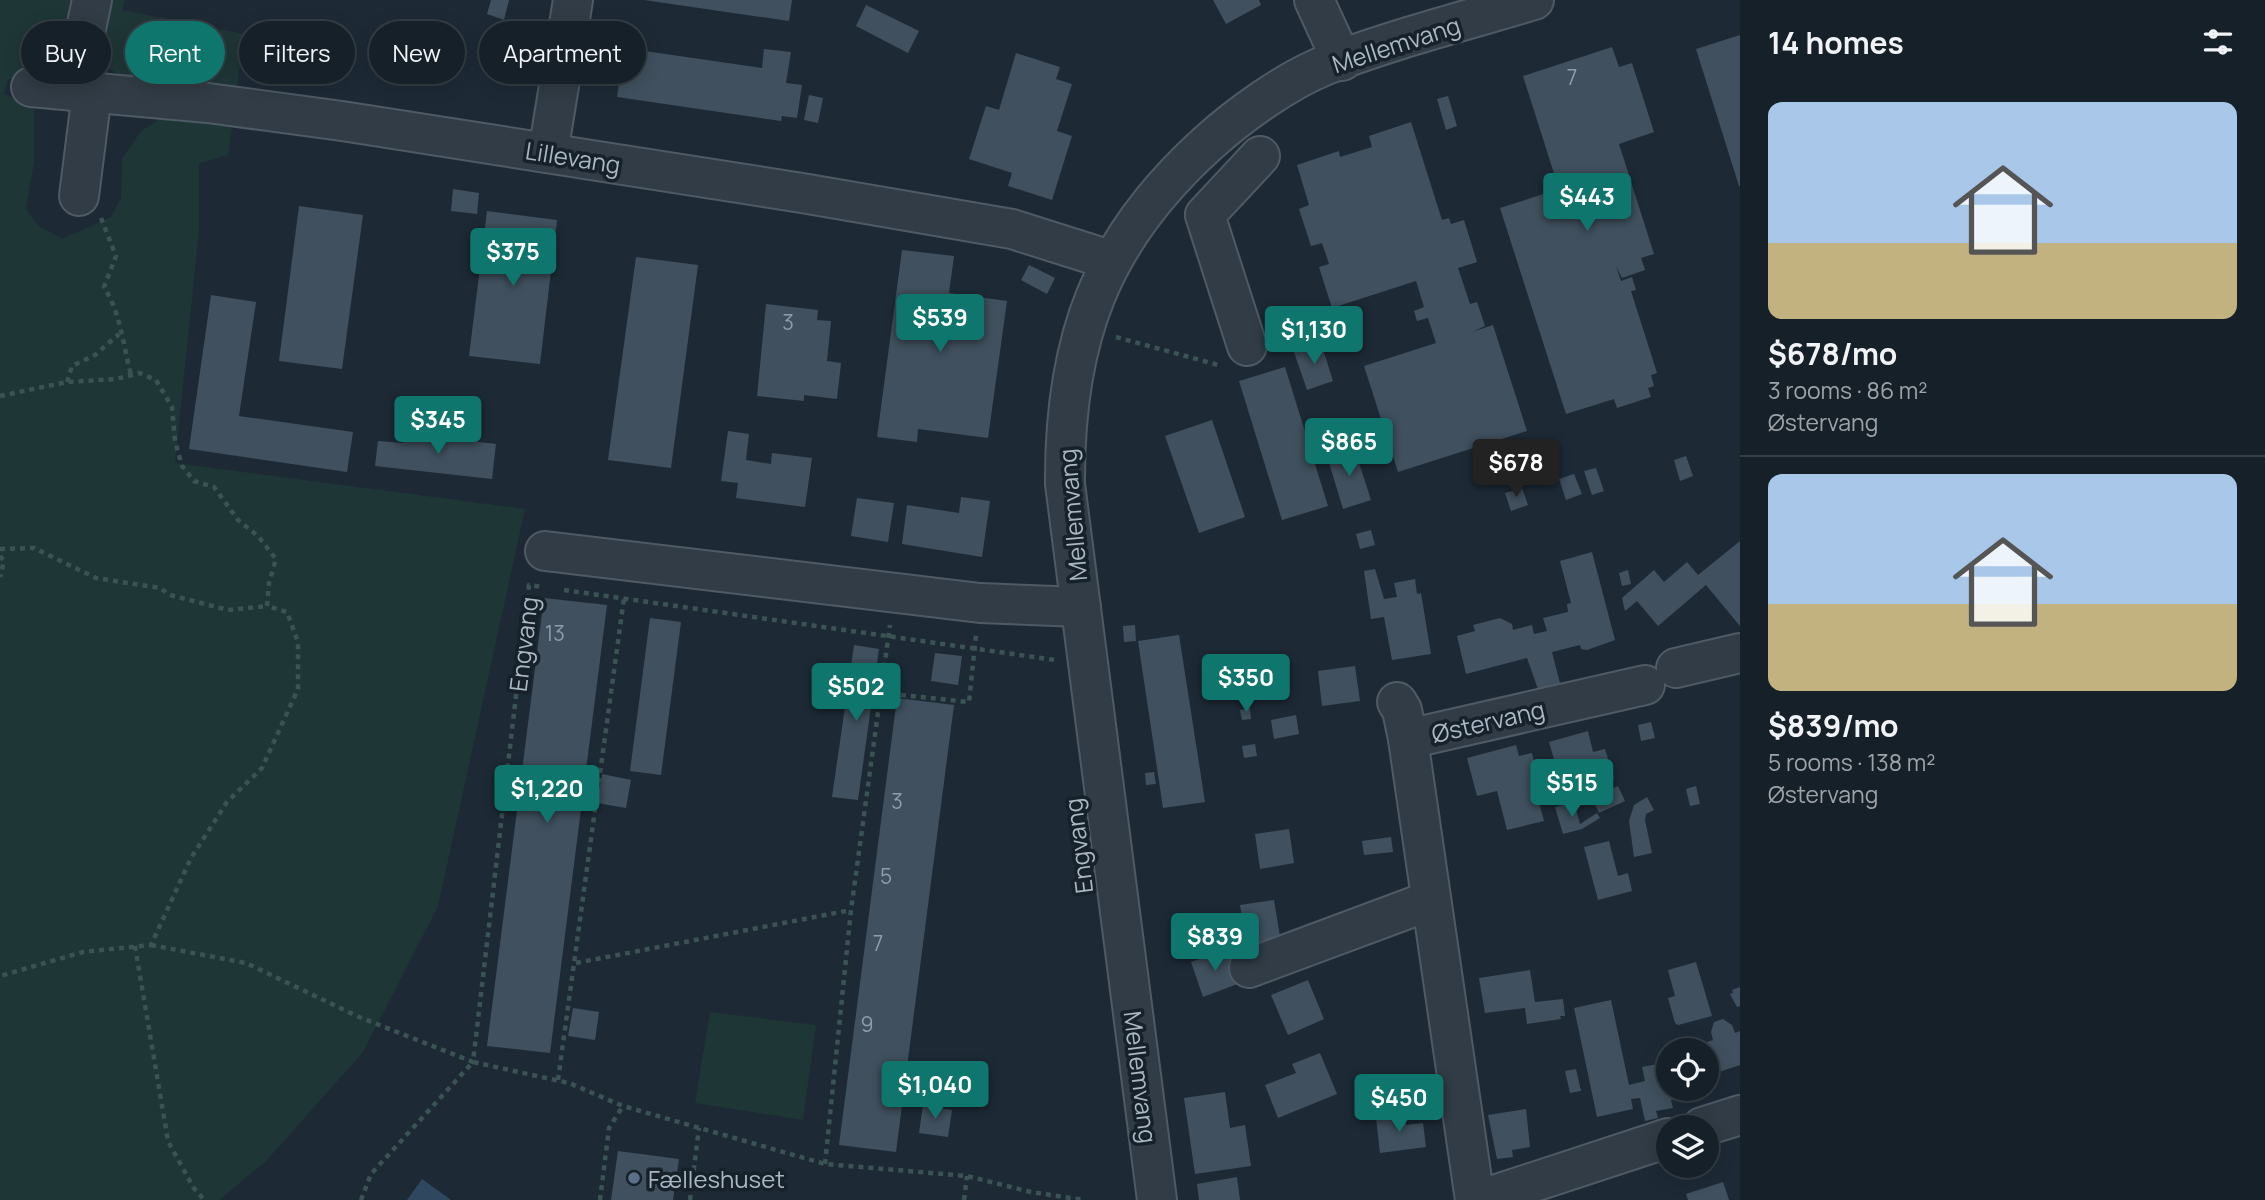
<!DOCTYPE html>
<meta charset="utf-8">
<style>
:root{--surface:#162028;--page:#1f2830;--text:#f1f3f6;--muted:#9ea3a8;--line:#353e45;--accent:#0f766e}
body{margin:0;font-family:Manrope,sans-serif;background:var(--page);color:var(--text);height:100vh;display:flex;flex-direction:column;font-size:26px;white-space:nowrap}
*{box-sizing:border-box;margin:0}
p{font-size:23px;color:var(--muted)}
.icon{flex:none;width:38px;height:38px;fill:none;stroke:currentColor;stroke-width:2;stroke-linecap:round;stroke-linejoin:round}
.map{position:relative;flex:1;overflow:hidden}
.details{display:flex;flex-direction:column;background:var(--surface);width:525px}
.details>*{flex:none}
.guide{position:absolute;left:21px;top:21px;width:665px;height:63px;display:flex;gap:14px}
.buttons{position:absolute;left:1656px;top:1038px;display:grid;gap:14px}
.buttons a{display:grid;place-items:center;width:63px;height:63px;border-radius:50%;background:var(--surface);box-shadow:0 4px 18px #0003,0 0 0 2px var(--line);font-size:35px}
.price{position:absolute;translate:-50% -60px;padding:0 16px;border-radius:7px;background:var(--accent);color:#fff;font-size:23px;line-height:46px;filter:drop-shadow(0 2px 4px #0008)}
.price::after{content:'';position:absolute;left:50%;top:42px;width:21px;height:16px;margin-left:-10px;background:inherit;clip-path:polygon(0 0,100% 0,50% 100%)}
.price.selected{background:#222;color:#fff}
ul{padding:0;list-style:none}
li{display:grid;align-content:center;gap:14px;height:371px;padding:0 28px}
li+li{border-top:2px solid var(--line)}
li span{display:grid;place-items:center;height:217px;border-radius:14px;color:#555}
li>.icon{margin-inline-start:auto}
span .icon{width:126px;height:126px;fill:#fffc;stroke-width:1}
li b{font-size:30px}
h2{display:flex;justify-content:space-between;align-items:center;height:84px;padding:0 28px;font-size:30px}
.chip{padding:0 24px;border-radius:32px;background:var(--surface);box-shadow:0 4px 18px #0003,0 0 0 2px var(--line);font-size:24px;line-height:63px}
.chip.selected{background:var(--accent);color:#fff}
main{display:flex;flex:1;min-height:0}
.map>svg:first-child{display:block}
</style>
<main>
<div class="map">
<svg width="1740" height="1200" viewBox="0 0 1740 1200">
<rect width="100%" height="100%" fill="#1d2a36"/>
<!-- green -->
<g fill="#1f3637">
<path d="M 0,0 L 87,0 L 76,51 L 36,80 L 8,79 L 4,94 L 34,107 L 34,162 L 26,208 L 37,225 L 62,239 L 111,217 L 121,198 L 122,159 L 141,131 L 166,115 L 233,120 L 228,155 L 199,163 L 199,231 L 175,463 L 525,509 L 438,906 L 363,1052 L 266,1161 L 219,1200 L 0,1200 Z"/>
<path d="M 102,0 L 125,0 L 122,10 L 244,34 L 236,95 C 202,91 103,90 95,48 C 92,35 100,14 102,0 Z"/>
<path d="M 710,1012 L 816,1025 L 803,1120 L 695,1103 Z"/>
</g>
<!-- water -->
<path fill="#2f485f" d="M 422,1179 L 451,1200 L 407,1200 Z"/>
<!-- building -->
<g fill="#40505e">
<path d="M 491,0 L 509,0 L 504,20 L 487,14 Z"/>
<path d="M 644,0 L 792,0 L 789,21 Z"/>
<path d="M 1213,0 L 1259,0 L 1261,5 L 1226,24 Z"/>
<path d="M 866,5 L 919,31 L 908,53 L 856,26 Z"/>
<path d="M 1740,35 L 1740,186 L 1739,186 L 1696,49 Z"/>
<path d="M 1612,47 L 1619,67 L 1632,63 L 1654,132 L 1619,144 L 1654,254 L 1641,258 L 1645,270 L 1622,278 L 1616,266 L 1621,281 L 1632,277 L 1636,290 L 1631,291 L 1657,373 L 1651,375 L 1654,386 L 1648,388 L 1651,397 L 1617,408 L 1614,399 L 1566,414 L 1500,208 L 1559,189 L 1523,76 Z"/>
<path d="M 624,48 L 762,68 L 764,49 L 791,52 L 786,83 L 802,85 L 797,118 L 782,116 L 781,121 L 617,97 Z"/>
<path d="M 1016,53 L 1060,67 L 1056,79 L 1072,84 L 1057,131 L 1072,136 L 1052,200 L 1008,186 L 1012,173 L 969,159 L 986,106 L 999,110 Z"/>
<path d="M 809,95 L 823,98 L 818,123 L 804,120 Z"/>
<path d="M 1448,96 L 1457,126 L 1446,130 L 1437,99 Z"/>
<path d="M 1411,122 L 1442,220 L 1449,218 L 1451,224 L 1464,220 L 1477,262 L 1458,268 L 1470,304 L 1477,302 L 1485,326 L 1472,332 L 1493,325 L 1527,431 L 1398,472 L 1364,366 L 1436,343 L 1428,318 L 1417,321 L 1414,311 L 1424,307 L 1416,281 L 1332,308 L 1319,267 L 1329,264 L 1322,243 L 1311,246 L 1299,209 L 1309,205 L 1297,165 L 1339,151 L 1340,157 L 1372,147 L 1369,136 Z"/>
<path d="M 453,189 L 479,193 L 477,214 L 451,211 Z"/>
<path d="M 299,206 L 363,215 L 342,369 L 279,361 Z"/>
<path d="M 487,211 L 557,220 L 540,364 L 469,356 Z"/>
<path d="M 902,250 L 954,256 L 949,293 L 1007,301 L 988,438 L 918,429 L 917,442 L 877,437 Z"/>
<path d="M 636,257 L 698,265 L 671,468 L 608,460 Z"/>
<path d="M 1029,265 L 1055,278 L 1047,294 L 1021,280 Z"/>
<path d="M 211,295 L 256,302 L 239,416 L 353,432 L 347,472 L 189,449 Z"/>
<path d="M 766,304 L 818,310 L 817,320 L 831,321 L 827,361 L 841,363 L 837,399 L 804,395 L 804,401 L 757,396 Z"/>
<path d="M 1321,343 L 1333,381 L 1307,390 L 1294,352 Z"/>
<path d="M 1285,367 L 1328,506 L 1282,520 L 1239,381 Z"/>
<path d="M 1212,420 L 1245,517 L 1199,533 L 1165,436 Z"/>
<path d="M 728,431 L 749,434 L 746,460 L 771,464 L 772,453 L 812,458 L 805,507 L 736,498 L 738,483 L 721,481 Z"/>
<path d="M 404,433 L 496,444 L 492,479 L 375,466 L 378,441 L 403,443 Z"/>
<path d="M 1354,447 L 1371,500 L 1343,509 L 1327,456 Z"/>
<path d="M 1686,456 L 1693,476 L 1680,481 L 1674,460 Z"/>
<path d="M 1596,468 L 1604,491 L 1592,495 L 1584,471 Z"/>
<path d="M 1574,474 L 1582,494 L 1566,500 L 1559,479 Z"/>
<path d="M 1522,488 L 1528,505 L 1511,511 L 1505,493 Z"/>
<path d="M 961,497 L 990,501 L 982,557 L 902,544 L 907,505 L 959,513 Z"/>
<path d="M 857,498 L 894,503 L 888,542 L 851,536 Z"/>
<path d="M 1371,530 L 1375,545 L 1360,549 L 1356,534 Z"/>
<path d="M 1740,541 L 1740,626 L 1706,585 L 1658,626 L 1637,601 L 1625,611 L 1622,598 L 1654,570 L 1664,582 L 1687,562 L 1698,575 Z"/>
<path d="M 1592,552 L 1615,640 L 1587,650 L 1581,649 L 1580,645 L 1552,652 L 1561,687 L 1539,692 L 1527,658 L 1466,674 L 1457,636 L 1475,631 L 1473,625 L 1500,618 L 1512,624 L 1513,630 L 1532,625 L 1534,634 L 1547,631 L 1543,618 L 1568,612 L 1567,604 L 1571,603 L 1560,561 Z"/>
<path d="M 1375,569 L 1384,599 L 1397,597 L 1394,583 L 1415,579 L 1417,594 L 1421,593 L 1431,654 L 1392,660 L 1384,617 L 1371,619 L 1364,571 Z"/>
<path d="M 1628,570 L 1631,584 L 1622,586 L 1619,573 Z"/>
<path d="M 544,598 L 607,605 L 550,1053 L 487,1046 Z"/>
<path d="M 650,618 L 681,622 L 661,775 L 630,771 Z"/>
<path d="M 1135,625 L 1136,641 L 1124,642 L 1123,626 Z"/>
<path d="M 1179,635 L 1205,802 L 1163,808 L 1138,641 Z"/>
<path d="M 854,645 L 879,649 L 858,800 L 832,797 Z"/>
<path d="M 935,653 L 962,656 L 958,685 L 931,681 Z"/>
<path d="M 1355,666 L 1360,701 L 1322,706 L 1318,671 Z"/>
<path d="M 897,698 L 954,705 L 896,1152 L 839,1145 Z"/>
<path d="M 1250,708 L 1251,719 L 1242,720 L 1240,710 Z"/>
<path d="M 1296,715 L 1299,734 L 1274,739 L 1271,720 Z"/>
<path d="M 1651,722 L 1655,738 L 1641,741 L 1638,725 Z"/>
<path d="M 1588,731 L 1593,752 L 1605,749 L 1614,778 L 1564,794 L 1549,742 Z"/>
<path d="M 1255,744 L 1257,756 L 1244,758 L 1242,746 Z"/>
<path d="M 1516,745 L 1519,756 L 1532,753 L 1538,777 L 1533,779 L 1544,821 L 1507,830 L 1497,791 L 1477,796 L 1467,758 Z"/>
<path d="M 1154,772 L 1156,784 L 1146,785 L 1145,773 Z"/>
<path d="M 602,774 L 631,780 L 626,808 L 597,803 Z"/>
<path d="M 1618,786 L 1625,801 L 1599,813 L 1592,798 Z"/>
<path d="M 1696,786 L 1700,804 L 1690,806 L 1686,789 Z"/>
<path d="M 1647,797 L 1654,810 L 1646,814 L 1645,820 L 1652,853 L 1634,857 L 1629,821 L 1634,805 Z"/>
<path d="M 1574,802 L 1580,824 L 1597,813 L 1600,818 L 1582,829 L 1563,834 L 1555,807 Z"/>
<path d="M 1289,829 L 1294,863 L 1260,869 L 1255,834 Z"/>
<path d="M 1391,837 L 1393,852 L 1364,855 L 1362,841 Z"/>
<path d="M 1609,841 L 1618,876 L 1628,873 L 1632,891 L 1598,900 L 1584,847 Z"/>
<path d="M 1274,900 L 1281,943 L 1247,949 L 1240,905 Z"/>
<path d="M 1228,949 L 1240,983 L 1203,997 L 1191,962 Z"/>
<path d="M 1696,962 L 1712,1016 L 1678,1025 L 1675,1023 L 1668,998 L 1675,996 L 1668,970 Z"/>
<path d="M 1530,970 L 1535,1002 L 1563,999 L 1565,1016 L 1560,1016 L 1561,1019 L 1527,1024 L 1525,1008 L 1485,1013 L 1479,978 Z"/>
<path d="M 1308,980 L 1324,1019 L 1288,1035 L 1271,995 Z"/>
<path d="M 1740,987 L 1740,1006 L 1737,1007 L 1730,994 L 1733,993 L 1732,990 Z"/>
<path d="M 1611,1000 L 1629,1085 L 1645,1081 L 1642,1067 L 1668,1062 L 1668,1088 L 1683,1088 L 1685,1098 L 1671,1100 L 1673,1108 L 1656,1111 L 1658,1118 L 1645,1121 L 1640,1098 L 1631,1099 L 1633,1109 L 1597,1117 L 1574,1008 Z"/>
<path d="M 573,1008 L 599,1012 L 595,1040 L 568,1036 Z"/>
<path d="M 1723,1019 L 1732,1025 L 1735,1033 L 1740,1031 L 1740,1065 L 1713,1074 L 1711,1070 L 1706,1071 L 1706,1050 L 1702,1044 L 1713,1040 L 1711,1032 L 1714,1022 Z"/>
<path d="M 1320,1053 L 1337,1094 L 1278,1118 L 1265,1085 L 1296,1073 L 1292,1064 Z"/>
<path d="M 1576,1069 L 1581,1091 L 1570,1093 L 1565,1071 Z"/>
<path d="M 1414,1085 L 1417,1103 L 1371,1110 L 1369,1098 L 1390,1089 Z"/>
<path d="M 1225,1092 L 1230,1128 L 1245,1125 L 1251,1166 L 1195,1174 L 1184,1098 Z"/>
<path d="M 923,1105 L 952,1110 L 948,1137 L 919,1133 Z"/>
<path d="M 1526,1109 L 1530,1147 L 1512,1150 L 1513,1157 L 1497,1159 L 1488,1115 Z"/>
<path d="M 1387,1112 L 1388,1117 L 1405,1115 L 1406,1125 L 1423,1123 L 1426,1147 L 1380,1153 L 1376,1118 Z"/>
<path d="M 618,1151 L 679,1159 L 673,1200 L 611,1200 Z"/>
<path d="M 1237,1177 L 1240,1200 L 1199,1200 L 1197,1184 Z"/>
<path d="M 1723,1182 L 1729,1200 L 1688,1200 L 1686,1194 Z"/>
</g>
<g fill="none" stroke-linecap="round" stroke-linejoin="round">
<defs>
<g id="minor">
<path d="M 1314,0 L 1342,61"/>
<path d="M 31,87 L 208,103 L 342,121 L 802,193 L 1012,229 L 1110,260"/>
<path d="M 73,91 L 92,0"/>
<path d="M 548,153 L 573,0"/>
<path d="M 79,196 L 92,93"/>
<path d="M 1247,346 L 1205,215 L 1260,156"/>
<path d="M 545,551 L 980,603 L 1081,607"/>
<path d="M 1676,668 L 1740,653"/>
<path d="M 1397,702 L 1402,710 L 1408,739"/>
<path d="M 1249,968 L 1429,901"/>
<path d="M 1702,1127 L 1740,1115"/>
<path d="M 1157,1200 L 1065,484 C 1064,340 1100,241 1207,144 C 1239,115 1286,81 1326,65 C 1393,39 1465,21 1534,0"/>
<path d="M 1475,1200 L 1408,739 L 1645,685"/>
<path d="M 1479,1200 L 1668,1138"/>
</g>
</defs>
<!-- minor casing -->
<use href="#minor" stroke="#4e5a65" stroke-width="42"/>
<!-- path -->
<g stroke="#3c5354" stroke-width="4.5" stroke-dasharray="5 5" stroke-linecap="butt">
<path d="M 101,218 L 116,256 L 104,287 C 121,314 123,345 131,375"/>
<path d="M 1116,337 L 1222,366"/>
<path d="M 1277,349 L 1326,333"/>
<path d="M 67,382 L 72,366 L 95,355 L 119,334"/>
<path d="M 0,396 L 67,382 L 116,379 L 140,373 L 156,380 L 172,407 L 175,441 L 182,466 L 194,481 L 214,487 L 238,520 L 258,536 L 276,559 L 269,583 L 267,606 L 287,612 L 298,642 L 298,689 L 262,768 L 227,802 L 191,858 L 151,945 L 83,952 L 0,976"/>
<path d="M 0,549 L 34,548 L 96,578 L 160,588 L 170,595 L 228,610 L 267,606"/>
<path d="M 0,556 L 4,561 L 0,577"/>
<path d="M 564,590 L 1055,660"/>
<path d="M 881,693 L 969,702 L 976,635"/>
<path d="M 151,945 L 246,963 L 359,1017 L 473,1062 L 529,585 L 542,587"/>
<path d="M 135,946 L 168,1141 L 193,1187 L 204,1200"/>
<path d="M 576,963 L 851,910"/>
<path d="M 558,1080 L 624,598"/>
<path d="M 825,1164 L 851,910 L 890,625"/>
<path d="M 361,1200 L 371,1174 L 473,1062 L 569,1083 L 623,1106 L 825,1164 L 967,1176 L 1031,1192 L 1084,1200"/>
<path d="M 600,1200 L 609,1128 L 623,1106"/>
<path d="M 690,1200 L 699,1128"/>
<path d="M 964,1200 L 967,1176"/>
</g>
<!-- minor -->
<use href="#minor" stroke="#313c46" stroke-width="38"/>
</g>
<!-- markers -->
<circle fill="#5c6f8a" stroke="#16212a" stroke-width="2.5" cx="634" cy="1178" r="7"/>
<g text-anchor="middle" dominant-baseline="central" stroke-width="7" stroke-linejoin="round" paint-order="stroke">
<!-- number labels -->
<g font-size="21" fill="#909daa">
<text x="1572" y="77">7</text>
<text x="788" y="322">3</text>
<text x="555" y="633">13</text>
<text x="897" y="801">3</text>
<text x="886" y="876">5</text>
<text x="878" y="943">7</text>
<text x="867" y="1024">9</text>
</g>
<!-- street labels -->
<g font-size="24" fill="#aab7c4" stroke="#16212a">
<text transform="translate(1396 44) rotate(-18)">Mellemvang</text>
<text transform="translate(573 157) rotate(9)">Lillevang</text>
<text transform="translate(1072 515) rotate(-95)">Mellemvang</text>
<text transform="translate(523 644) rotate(-83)">Engvang</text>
<text transform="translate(1488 721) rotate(-13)">Østervang</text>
<text transform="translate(1078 846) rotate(-97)">Engvang</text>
<text transform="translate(1141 1077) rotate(83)">Mellemvang</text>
</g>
<!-- poi labels -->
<g font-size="24" fill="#aab7c4" stroke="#16212a" text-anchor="start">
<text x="648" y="1178">Fælleshuset</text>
</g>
</g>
</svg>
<div class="buttons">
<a><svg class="icon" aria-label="locate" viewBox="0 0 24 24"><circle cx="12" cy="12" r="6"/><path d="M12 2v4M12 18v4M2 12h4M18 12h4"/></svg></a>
<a><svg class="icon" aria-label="layers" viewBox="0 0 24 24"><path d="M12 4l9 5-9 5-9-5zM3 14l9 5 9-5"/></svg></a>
</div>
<b class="price" style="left:1587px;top:233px">$443</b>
<b class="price" style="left:513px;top:288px">$375</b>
<b class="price" style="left:940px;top:354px">$539</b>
<b class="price" style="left:1314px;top:366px">$1,130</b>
<b class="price" style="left:438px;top:456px">$345</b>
<b class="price" style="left:1349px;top:478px">$865</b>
<b class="price selected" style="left:1516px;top:499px">$678</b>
<b class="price" style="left:1246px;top:714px">$350</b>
<b class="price" style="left:856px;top:723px">$502</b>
<b class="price" style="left:1572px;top:819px">$515</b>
<b class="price" style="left:547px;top:825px">$1,220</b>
<b class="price" style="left:1215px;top:973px">$839</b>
<b class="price" style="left:935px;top:1121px">$1,040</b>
<b class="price" style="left:1399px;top:1134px">$450</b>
<div class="guide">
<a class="chip">Buy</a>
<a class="chip selected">Rent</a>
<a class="chip">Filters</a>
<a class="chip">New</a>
<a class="chip">Apartment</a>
</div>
</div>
<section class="details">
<h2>14 homes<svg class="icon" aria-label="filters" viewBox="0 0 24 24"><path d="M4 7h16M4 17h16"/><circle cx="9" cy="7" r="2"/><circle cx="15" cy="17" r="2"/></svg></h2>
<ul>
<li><span style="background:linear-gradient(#a9c7e8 65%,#c2b280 0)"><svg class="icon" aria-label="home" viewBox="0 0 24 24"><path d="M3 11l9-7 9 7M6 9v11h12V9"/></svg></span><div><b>$678/mo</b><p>3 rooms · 86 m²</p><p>Østervang</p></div></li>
<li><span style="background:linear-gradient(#a9c7e8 60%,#c2b280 0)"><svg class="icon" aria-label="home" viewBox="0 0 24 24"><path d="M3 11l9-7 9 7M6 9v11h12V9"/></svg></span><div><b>$839/mo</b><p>5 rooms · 138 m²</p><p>Østervang</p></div></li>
</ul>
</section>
</main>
